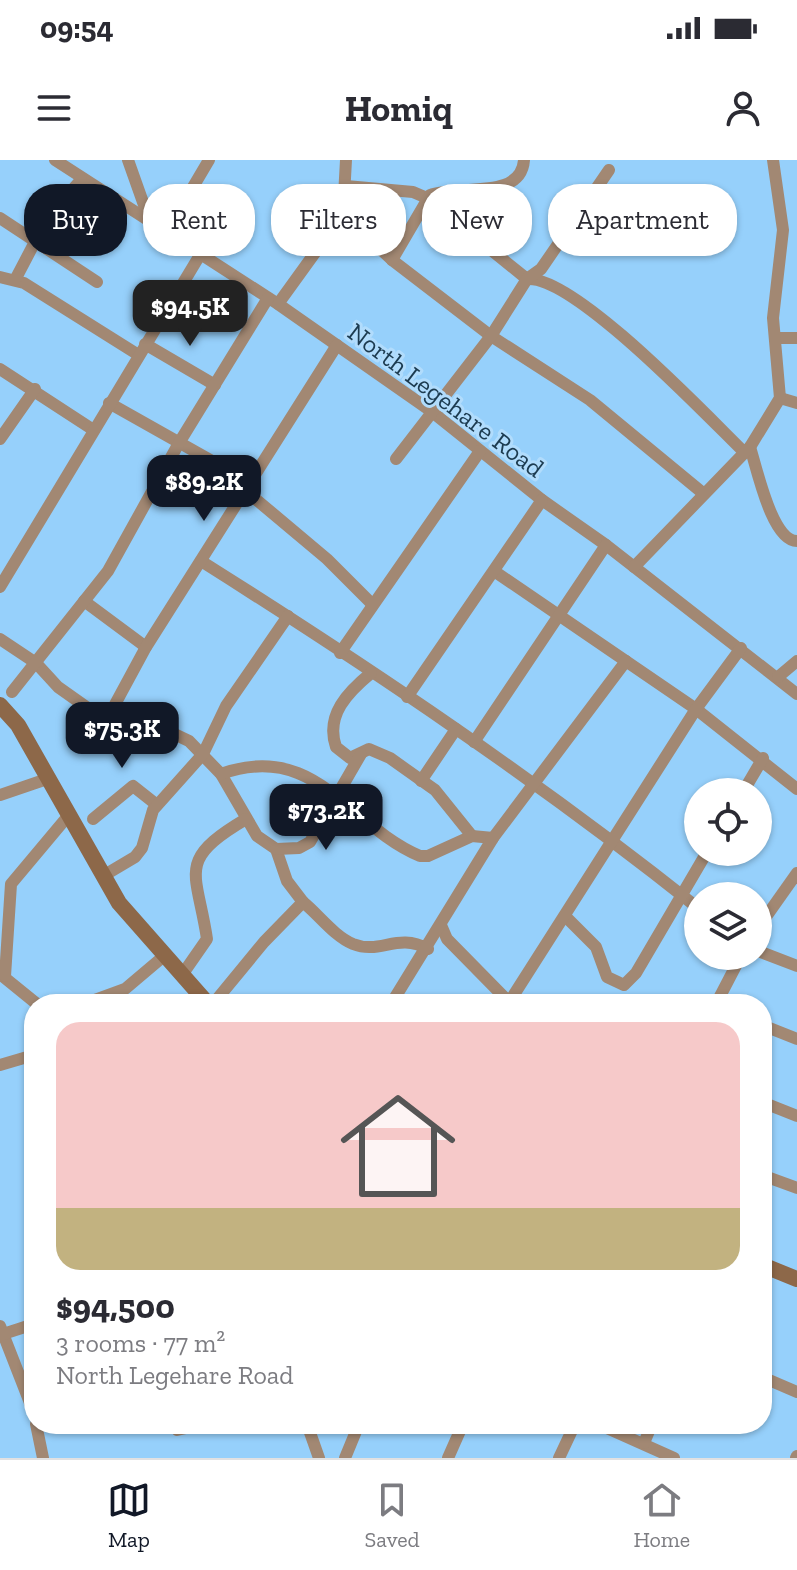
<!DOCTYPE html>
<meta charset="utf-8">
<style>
:root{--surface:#fff;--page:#f7f7f7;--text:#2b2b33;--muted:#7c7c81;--line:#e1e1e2;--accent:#111827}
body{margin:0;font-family:"Zilla Slab",serif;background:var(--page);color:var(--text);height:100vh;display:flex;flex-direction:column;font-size:30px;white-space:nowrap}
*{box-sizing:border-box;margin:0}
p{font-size:26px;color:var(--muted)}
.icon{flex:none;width:44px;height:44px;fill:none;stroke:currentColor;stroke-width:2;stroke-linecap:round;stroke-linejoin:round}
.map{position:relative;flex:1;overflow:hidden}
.details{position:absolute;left:24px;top:834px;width:748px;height:440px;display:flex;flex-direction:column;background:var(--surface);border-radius:32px;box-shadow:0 2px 6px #0004}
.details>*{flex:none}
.top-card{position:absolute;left:24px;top:24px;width:750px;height:72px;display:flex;gap:16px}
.controls{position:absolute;left:684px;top:618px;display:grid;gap:16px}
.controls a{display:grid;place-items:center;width:88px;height:88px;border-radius:50%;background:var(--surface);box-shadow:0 2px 6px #0004;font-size:40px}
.price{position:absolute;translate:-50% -68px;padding:0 18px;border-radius:16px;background:var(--accent);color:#fff;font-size:26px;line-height:52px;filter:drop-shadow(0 2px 4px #0008)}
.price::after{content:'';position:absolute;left:50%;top:48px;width:24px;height:18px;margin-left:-12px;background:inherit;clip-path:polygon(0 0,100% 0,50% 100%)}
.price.selected{background:#222;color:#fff}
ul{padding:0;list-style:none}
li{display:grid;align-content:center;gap:16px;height:424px;padding:0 32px}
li+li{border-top:2px solid var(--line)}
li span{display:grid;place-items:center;height:248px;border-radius:24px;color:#555}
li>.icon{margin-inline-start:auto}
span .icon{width:144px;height:144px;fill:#fffc;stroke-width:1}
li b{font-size:34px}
.chip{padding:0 28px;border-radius:32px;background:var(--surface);box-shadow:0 2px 6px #0004;font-size:28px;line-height:72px}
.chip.selected{background:var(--accent);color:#fff}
.status{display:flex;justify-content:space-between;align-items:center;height:56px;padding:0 40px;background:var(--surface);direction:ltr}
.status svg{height:22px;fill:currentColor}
header{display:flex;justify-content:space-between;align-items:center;height:104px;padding:0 32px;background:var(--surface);font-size:36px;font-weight:700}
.dock{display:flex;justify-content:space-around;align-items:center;height:112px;border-top:2px solid var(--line);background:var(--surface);font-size:22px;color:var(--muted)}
.dock a{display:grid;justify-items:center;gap:4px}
.dock .selected{color:var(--accent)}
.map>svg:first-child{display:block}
</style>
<div class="status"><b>09:54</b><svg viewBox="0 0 49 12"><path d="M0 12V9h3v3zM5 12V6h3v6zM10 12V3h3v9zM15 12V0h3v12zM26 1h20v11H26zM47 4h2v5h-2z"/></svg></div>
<header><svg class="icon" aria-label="menu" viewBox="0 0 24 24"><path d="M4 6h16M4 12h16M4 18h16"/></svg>Homiq<svg class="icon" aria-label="person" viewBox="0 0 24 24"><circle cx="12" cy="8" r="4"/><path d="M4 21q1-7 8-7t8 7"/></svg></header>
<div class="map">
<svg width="797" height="1298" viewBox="0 0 797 1298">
<rect width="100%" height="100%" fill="#96d0fb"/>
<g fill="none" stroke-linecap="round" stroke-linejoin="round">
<!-- street -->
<g stroke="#a28873" stroke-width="12">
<path d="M 55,0 L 278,144 L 431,251 L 542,340 L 606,385 L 797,534"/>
<path d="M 128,0 L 150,62"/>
<path d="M 346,26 L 413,32 L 427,38 L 527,119 C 574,115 707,256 744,292"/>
<path d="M 343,54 L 392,100 L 491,176 L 590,240 L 704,334"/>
<path d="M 0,58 L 97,122"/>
<path d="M 167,71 L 209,0"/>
<path d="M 392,100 L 430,35 C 458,24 521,41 524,0"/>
<path d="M 0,117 L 24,123 L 137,194"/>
<path d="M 15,120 L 48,57 L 81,20"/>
<path d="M 278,144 L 343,54 L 346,0"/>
<path d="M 775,178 L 797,178"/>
<path d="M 145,184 L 215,225"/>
<path d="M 0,209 L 92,269"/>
<path d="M 780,238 L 797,243"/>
<path d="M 109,243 L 251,323"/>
<path d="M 0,279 L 35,229"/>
<path d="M 750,287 C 757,309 772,381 797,381"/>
<path d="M 396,299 L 491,176 L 527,119 L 541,109 L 609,10"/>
<path d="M 246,331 L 327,399 L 372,444"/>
<path d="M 201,401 C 372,509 540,622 698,748"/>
<path d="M 634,407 L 750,287 L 780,238 L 773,158 L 783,70 L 773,0"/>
<path d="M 494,411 L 696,549 L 797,629"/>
<path d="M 0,427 L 200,95"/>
<path d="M 84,441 L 146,487"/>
<path d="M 0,479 L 36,503 L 58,527 L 106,561 L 170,572 L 189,581 L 221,614 L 257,676 L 276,689 L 287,721 L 303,742"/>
<path d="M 340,493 L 480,291"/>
<path d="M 371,513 C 348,532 325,555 336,587 L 350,598 L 369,589 L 390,598 L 435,630 L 472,676"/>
<path d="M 778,517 L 797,501"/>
<path d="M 12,532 L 108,411 L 179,283 L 268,138"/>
<path d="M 407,537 L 542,340"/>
<path d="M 106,561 L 146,487 L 337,185"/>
<path d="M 474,582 L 606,385"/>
<path d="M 221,614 C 316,580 348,666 420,696 L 428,696 L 472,676 L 493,678"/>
<path d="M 421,621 L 456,569"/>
<path d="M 743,632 L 763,598"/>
<path d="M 0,635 L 47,619"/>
<path d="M 93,659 L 133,626 L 157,645"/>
<path d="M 276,689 L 299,688 L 310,682 L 361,594"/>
<path d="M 103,716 L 135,697 L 142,688 L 153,650 L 203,594 L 226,546 L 288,456"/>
<path d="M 565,756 L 596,787 L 607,817 L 624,825 L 636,813 L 707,692"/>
<path d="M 441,765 L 447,779 L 509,842"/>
<path d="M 758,768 L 797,713"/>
<path d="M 758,791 L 797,806"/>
<path d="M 0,814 L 37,844"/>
<path d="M 182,815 L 207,779 C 197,711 175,701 246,659"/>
<path d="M 5,816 L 11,724 L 68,656"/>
<path d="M 84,844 L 125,829 L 164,796"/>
<path d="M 213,844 L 264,782 L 303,742 C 319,755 334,776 353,784 C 381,795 397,772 428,789"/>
<path d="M 391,844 L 493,678 L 626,501"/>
<path d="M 508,844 L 696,549 L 741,488"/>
<path d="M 716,844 L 741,796"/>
<path d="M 762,865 L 797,879"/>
<path d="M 0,905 L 34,895"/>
<path d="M 762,942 L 797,956"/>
<path d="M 762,1015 L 797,1028"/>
<path d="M 0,1166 L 34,1253"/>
<path d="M 0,1175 L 34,1164"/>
<path d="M 762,1217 L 797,1232"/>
<path d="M 36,1264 L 43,1298"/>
<path d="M 307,1264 L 319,1298"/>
<path d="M 598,1264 L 674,1298"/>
<path d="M 177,1270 L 205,1264"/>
<path d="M 644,1283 L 652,1264"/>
<path d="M 345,1298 L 359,1264"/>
<path d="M 448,1298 L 463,1264"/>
<path d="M 559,1298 L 575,1264"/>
<path d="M 796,1298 L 797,1296"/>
</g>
<!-- secondary -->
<g stroke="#8d6849" stroke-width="16">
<path d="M 0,545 L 18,565 L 119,743 L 208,844"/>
<path d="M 762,1105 L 797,1119"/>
</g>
</g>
<g text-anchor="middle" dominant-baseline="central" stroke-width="6" stroke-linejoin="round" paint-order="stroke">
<!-- street labels -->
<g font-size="26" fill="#1c3b50" stroke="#b1dcfc">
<text transform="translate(446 240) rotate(37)">North Legehare Road</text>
</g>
</g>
</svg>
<div class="controls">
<a><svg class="icon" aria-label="locate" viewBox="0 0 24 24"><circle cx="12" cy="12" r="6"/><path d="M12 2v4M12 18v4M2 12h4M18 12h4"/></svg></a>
<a><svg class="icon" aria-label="layers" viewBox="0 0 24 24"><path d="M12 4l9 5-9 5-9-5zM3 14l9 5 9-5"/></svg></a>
</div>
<b class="price selected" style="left:190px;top:188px">$94.5K</b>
<b class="price" style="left:204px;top:363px">$89.2K</b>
<b class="price" style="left:122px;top:610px">$75.3K</b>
<b class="price" style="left:326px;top:692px">$73.2K</b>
<div class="top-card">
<a class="chip selected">Buy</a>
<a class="chip">Rent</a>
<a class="chip">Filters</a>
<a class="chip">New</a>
<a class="chip">Apartment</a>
</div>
<section class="details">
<ul>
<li><span style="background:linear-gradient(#f6c9c9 75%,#c2b280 0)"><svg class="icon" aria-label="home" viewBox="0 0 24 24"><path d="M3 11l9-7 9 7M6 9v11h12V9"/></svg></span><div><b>$94,500</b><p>3 rooms · 77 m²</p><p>North Legehare Road</p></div></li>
</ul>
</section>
</div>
<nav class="dock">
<a class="selected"><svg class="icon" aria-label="map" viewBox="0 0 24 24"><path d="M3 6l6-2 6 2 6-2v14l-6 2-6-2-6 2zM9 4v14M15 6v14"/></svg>Map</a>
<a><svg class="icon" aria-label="saved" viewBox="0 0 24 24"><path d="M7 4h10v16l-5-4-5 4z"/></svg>Saved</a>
<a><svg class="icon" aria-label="home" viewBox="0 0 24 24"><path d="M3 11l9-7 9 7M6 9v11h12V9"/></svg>Home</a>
</nav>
